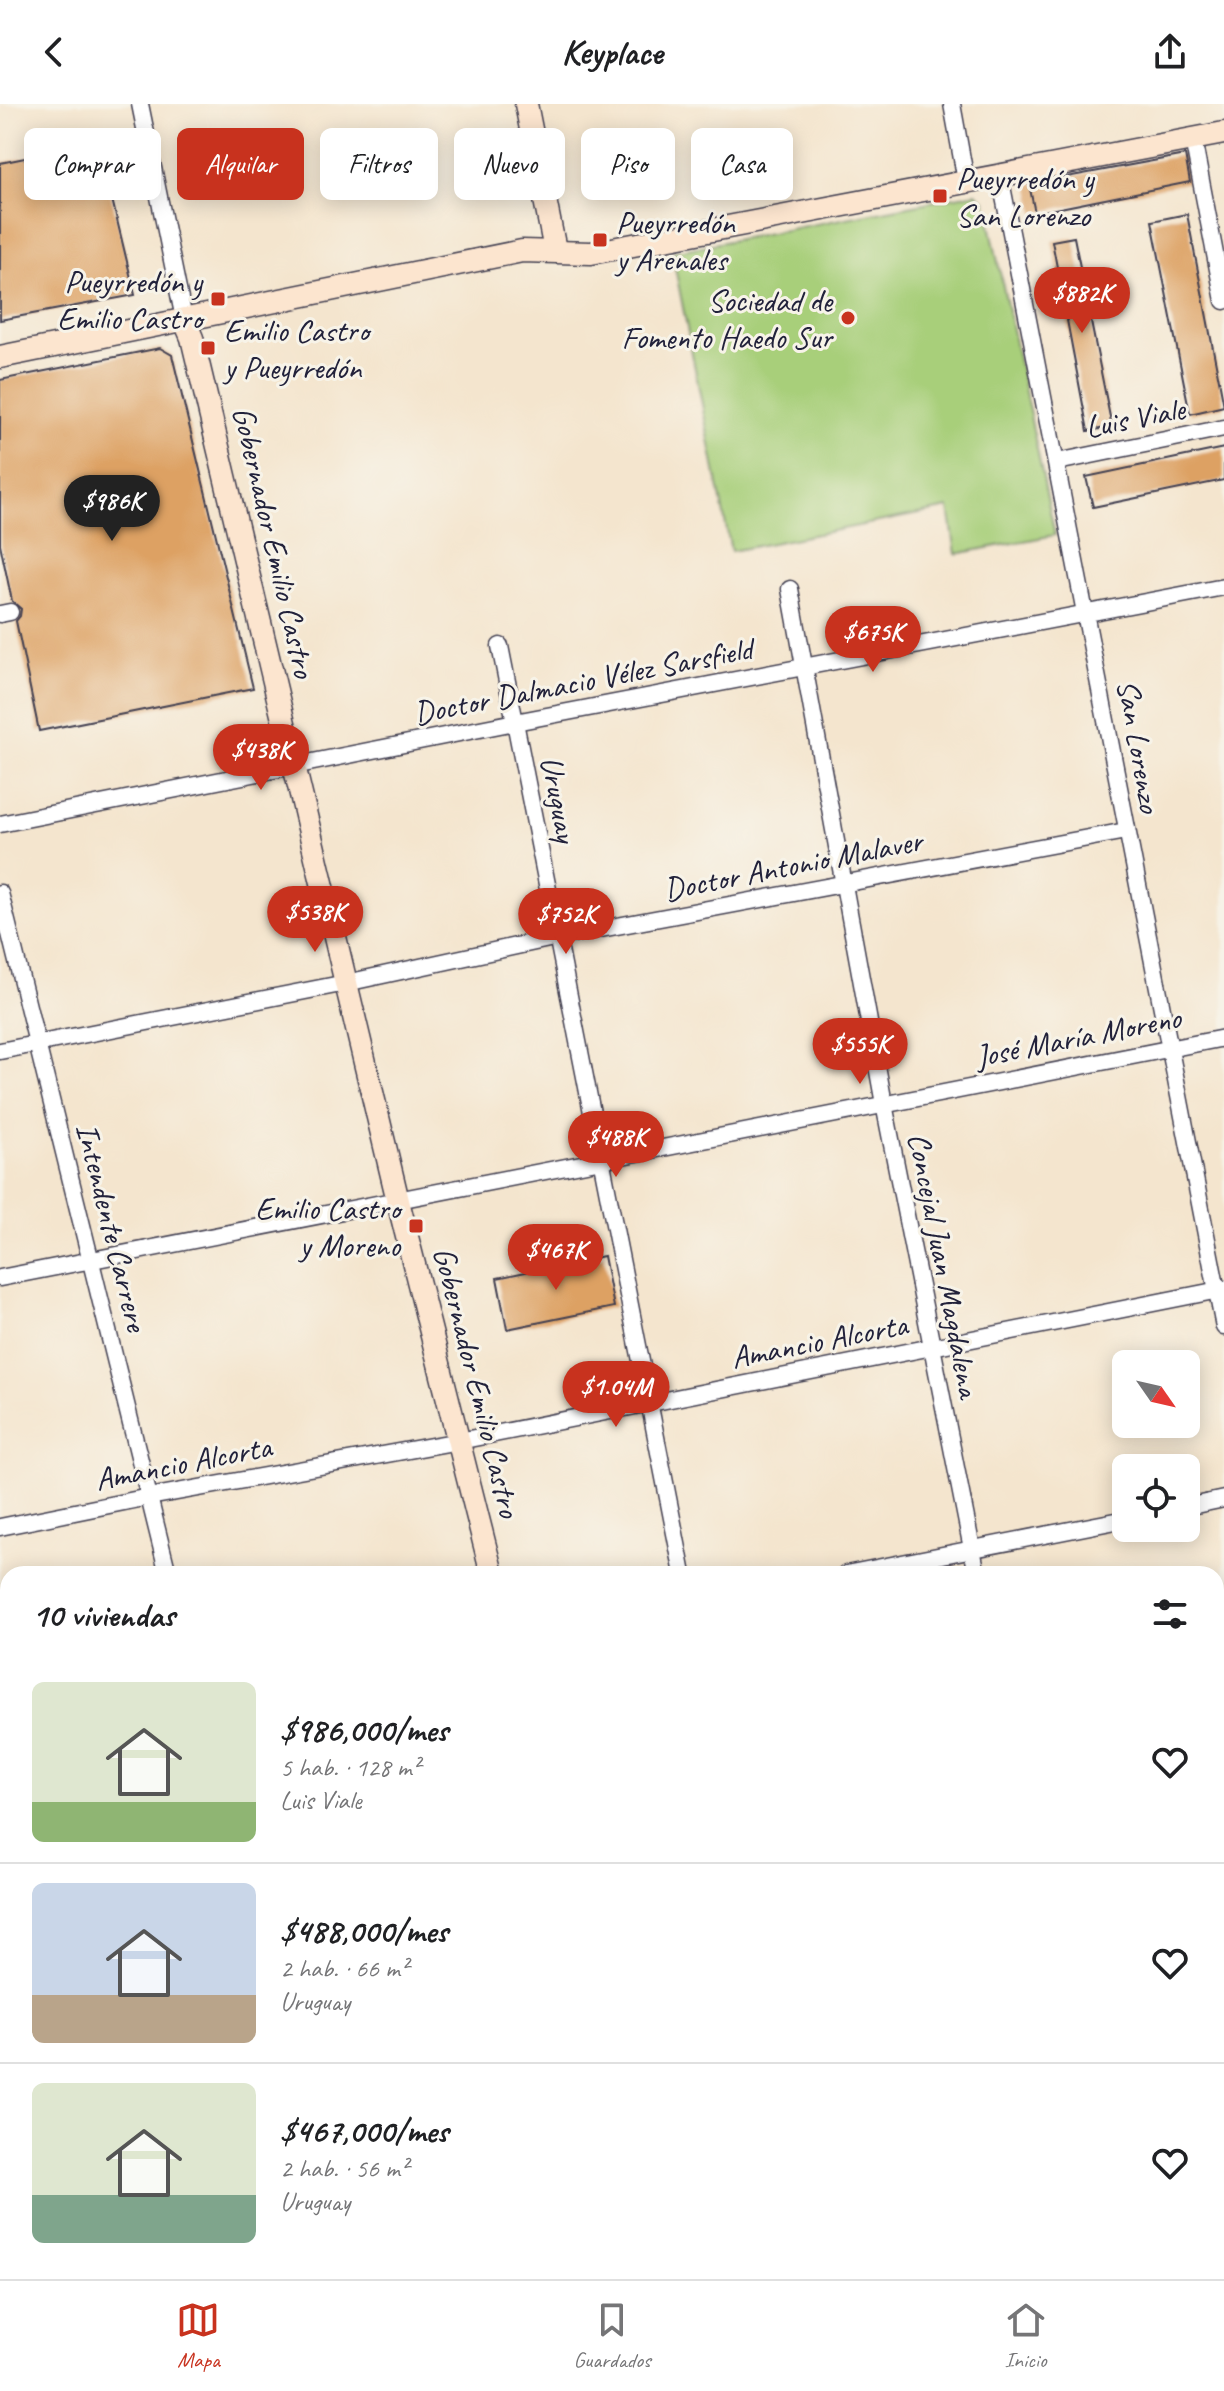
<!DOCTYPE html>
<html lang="es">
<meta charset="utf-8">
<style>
:root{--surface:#fff;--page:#f2f2f2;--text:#202124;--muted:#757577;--line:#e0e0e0;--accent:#c8321e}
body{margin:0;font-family:Caveat,sans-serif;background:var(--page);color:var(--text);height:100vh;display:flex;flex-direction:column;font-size:30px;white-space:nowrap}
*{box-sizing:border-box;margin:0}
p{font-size:26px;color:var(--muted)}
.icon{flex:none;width:44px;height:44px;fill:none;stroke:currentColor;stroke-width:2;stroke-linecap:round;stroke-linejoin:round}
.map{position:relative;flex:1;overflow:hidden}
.drawer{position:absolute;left:0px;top:1462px;width:1224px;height:714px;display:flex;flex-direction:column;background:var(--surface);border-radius:24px 24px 0 0;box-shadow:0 4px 20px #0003}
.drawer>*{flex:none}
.guide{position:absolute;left:24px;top:24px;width:800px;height:72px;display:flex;gap:16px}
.needle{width:52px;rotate:124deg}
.controls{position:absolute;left:1112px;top:1246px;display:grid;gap:16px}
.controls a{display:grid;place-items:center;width:88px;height:88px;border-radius:12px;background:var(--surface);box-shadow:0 4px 20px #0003;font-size:40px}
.price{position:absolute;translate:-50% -68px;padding:0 18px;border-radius:28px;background:var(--accent);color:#fff;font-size:26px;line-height:52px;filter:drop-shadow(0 2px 4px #0008)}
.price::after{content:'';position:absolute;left:50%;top:48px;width:24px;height:18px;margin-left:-12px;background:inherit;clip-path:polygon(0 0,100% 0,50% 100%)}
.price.selected{background:#222;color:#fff}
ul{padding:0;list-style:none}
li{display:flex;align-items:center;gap:24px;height:200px;padding:0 32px}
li+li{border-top:2px solid var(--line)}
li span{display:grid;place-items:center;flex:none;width:224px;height:160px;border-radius:12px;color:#555}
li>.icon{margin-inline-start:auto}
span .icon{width:96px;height:96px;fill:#fffc;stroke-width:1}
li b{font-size:34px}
h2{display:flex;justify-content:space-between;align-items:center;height:96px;padding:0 32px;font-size:34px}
.chip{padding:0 28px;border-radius:12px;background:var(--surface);box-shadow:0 4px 20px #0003;font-size:28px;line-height:72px}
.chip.selected{background:var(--accent);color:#fff}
header{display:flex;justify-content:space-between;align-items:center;height:104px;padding:0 32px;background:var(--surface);font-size:36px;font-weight:800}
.dock{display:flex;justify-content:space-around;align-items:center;height:112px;border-top:2px solid var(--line);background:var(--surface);font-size:22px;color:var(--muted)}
.dock a{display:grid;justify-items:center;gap:4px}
.dock .selected{color:var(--accent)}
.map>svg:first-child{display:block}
</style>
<header><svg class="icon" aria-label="back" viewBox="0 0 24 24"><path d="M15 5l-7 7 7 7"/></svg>Keyplace<svg class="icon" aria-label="share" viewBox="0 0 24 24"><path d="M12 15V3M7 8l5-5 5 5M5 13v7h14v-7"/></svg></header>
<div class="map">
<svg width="1224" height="2175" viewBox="0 0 1224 2175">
<rect width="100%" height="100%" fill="#f7f3e8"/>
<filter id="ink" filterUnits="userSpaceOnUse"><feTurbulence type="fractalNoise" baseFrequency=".0125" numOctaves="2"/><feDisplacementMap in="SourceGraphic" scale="16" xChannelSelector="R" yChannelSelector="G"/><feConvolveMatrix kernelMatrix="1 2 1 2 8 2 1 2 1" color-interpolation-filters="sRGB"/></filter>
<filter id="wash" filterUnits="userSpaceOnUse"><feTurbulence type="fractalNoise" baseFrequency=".006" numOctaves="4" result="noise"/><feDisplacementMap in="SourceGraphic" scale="32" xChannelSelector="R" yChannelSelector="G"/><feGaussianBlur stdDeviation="1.8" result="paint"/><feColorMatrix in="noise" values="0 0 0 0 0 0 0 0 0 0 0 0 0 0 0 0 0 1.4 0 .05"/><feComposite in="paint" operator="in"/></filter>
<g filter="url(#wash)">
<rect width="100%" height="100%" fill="#f4e5ce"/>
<!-- green -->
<path fill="#a8cf7a" stroke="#65785a" stroke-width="2" d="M 976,89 L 985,96 L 1055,431 L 956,450 L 949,404 L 731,447 L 672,148 Z"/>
<g id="blocks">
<!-- building -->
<g fill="#dda164">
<path d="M 124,34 L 134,86 L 111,91 L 135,191 L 0,216 L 0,59 Z"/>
<path d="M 1185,51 L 1190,78 L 1035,109 L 1029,80 Z"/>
<path d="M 1187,110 L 1224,302 L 1190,310 L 1152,117 Z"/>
<path d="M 1074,133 L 1112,323 L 1088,327 L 1052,137 Z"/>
<path d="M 160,244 L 172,251 L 253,584 L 39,627 L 16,517 L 20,512 L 21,505 L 12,497 L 0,440 L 0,276 Z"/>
<path d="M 1224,344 L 1224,376 L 1093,403 L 1086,373 Z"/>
<path d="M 604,1152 L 614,1203 L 507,1225 L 497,1174 Z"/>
</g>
</g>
</g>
<g filter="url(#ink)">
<use href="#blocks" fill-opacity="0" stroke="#423f51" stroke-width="2"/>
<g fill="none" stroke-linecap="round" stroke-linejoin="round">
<defs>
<g id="street">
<path d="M 140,0 L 184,215"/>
<path d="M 952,0 L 966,77"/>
<path d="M 1193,35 L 1224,197"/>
<path d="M 1000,72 L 1224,1223"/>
<path d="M 1057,358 L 1224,324"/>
<path d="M 790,485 L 884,1000 L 977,1470"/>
<path d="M 0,510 L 10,508"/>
<path d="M 500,542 L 683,1470"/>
<path d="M 0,720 L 515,618 L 1224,483"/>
<path d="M 0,789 L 168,1470"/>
<path d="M 0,947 L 346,879 L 558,833 L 1126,727"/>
<path d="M 0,1174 L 1224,934"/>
<path d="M 1186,1403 L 1224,1395"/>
<path d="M 0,1423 L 149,1393 L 459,1337 L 1224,1185"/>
<path d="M 846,1470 L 1126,1415"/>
<path d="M 1216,1613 L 1224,1612"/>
<path d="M 0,1634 L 8,1633"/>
<path d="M 0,1863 L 8,1861"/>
<path d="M 1216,1899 L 1224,1897"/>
<path d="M 207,2168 L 209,2175"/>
<path d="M 413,2168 L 414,2175"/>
<path d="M 840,2168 L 842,2175"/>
<path d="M 0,2169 L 8,2168"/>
</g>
<g id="secondary">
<path d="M 526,0 L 555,146"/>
<path d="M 184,215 L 192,234 L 398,1097 L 492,1470"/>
<path d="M 0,253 L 522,147 L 591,149 L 1224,29"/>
<path d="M 664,2168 L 666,2175"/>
</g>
</defs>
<!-- street casing -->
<use href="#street" stroke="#423f51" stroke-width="19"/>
<!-- secondary casing -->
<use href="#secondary" stroke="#423f51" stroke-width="25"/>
<!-- street -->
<use href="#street" stroke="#fff" stroke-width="16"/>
<!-- secondary -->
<use href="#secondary" stroke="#fce5cf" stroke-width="22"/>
</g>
</g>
<!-- markers -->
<g fill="#c8321e" stroke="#f7f3e8" stroke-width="3">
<rect x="932" y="84" width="16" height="16" rx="4"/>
<rect x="592" y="128" width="16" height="16" rx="4"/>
<rect x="210" y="187" width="16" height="16" rx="4"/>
<circle cx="848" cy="214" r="8"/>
<rect x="200" y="236" width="16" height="16" rx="4"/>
<rect x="408" y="1114" width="16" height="16" rx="4"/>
</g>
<g text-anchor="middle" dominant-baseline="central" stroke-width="6" stroke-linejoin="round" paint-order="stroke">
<!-- poi labels -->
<g font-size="32" fill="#22223b" stroke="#f7f3e8" text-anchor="start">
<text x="956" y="74">Pueyrredón y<tspan x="956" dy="37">San Lorenzo</tspan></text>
<text x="616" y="118">Pueyrredón<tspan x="616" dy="37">y Arenales</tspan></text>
<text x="202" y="177" text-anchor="end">Pueyrredón y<tspan x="202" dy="37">Emilio Castro</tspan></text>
<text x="832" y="196" text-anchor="end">Sociedad de<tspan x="832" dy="37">Fomento Haedo Sur</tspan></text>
<text x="224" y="226">Emilio Castro<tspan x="224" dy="37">y Pueyrredón</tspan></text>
<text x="400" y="1104" text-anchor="end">Emilio Castro<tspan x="400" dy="37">y Moreno</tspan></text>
</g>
<!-- street labels -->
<g font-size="32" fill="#22223b" stroke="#f7f3e8">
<text transform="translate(1135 314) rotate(-11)">Luis Viale</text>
<text transform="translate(274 438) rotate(77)">Gobernador Emilio Castro</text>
<text transform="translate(583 577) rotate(-11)">Doctor Dalmacio Vélez Sarsfield</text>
<text transform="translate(1139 642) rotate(80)">San Lorenzo</text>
<text transform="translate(559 695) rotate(79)">Uruguay</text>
<text transform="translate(793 761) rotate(-11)">Doctor Antonio Malaver</text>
<text transform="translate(1078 933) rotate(-11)">José María Moreno</text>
<text transform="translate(112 1123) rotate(76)">Intendente Carrere</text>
<text transform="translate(944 1161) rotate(79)">Concejal Juan Magdalena</text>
<text transform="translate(819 1237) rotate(-11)">Amancio Alcorta</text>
<text transform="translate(477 1278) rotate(76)">Gobernador Emilio Castro</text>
<text transform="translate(183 1359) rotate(-11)">Amancio Alcorta</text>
</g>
</g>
</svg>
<div class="controls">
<a><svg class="needle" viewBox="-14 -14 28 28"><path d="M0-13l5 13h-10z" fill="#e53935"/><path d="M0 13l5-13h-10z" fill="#757577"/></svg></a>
<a><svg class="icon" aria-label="locate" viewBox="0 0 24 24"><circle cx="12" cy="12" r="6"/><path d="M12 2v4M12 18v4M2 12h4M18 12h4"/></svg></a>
</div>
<b class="price" style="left:1082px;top:231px">$882K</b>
<b class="price selected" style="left:112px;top:439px">$986K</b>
<b class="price" style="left:873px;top:570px">$675K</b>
<b class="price" style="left:261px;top:688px">$438K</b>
<b class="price" style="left:315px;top:850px">$538K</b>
<b class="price" style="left:566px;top:852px">$752K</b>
<b class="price" style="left:860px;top:982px">$555K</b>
<b class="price" style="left:616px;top:1075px">$488K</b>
<b class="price" style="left:556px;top:1188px">$467K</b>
<b class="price" style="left:616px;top:1325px">$1.04M</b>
<div class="guide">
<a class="chip">Comprar</a>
<a class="chip selected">Alquilar</a>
<a class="chip">Filtros</a>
<a class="chip">Nuevo</a>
<a class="chip">Piso</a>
<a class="chip">Casa</a>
</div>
<section class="drawer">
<h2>10 viviendas<svg class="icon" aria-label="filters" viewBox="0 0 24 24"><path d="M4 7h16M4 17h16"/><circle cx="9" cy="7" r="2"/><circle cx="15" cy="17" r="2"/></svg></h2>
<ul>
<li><span style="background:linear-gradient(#dfe7d0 75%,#8fb573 0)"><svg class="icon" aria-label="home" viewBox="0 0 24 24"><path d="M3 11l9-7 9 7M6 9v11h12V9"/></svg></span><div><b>$986,000/mes</b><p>5 hab. · 128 m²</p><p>Luis Viale</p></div><svg class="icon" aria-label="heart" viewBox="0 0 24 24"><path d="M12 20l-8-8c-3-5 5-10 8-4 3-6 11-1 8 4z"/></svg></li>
<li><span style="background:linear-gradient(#c9d6e8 70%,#b9a48a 0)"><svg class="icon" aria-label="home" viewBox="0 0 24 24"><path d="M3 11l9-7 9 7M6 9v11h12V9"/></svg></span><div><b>$488,000/mes</b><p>2 hab. · 66 m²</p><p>Uruguay</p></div><svg class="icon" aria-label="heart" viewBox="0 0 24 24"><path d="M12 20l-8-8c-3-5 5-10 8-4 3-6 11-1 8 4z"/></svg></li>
<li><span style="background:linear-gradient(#dfe7d0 70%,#7fa58c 0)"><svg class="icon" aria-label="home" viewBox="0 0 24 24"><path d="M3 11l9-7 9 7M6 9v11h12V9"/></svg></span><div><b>$467,000/mes</b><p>2 hab. · 56 m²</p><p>Uruguay</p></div><svg class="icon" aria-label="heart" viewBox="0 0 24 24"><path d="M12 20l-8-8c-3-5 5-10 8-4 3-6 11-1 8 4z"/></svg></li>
</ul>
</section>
</div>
<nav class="dock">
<a class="selected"><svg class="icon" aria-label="map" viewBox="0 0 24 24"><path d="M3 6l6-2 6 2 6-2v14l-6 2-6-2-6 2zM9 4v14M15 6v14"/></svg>Mapa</a>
<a><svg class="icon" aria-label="saved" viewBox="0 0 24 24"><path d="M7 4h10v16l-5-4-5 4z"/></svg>Guardados</a>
<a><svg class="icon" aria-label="home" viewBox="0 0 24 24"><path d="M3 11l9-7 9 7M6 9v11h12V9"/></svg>Inicio</a>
</nav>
